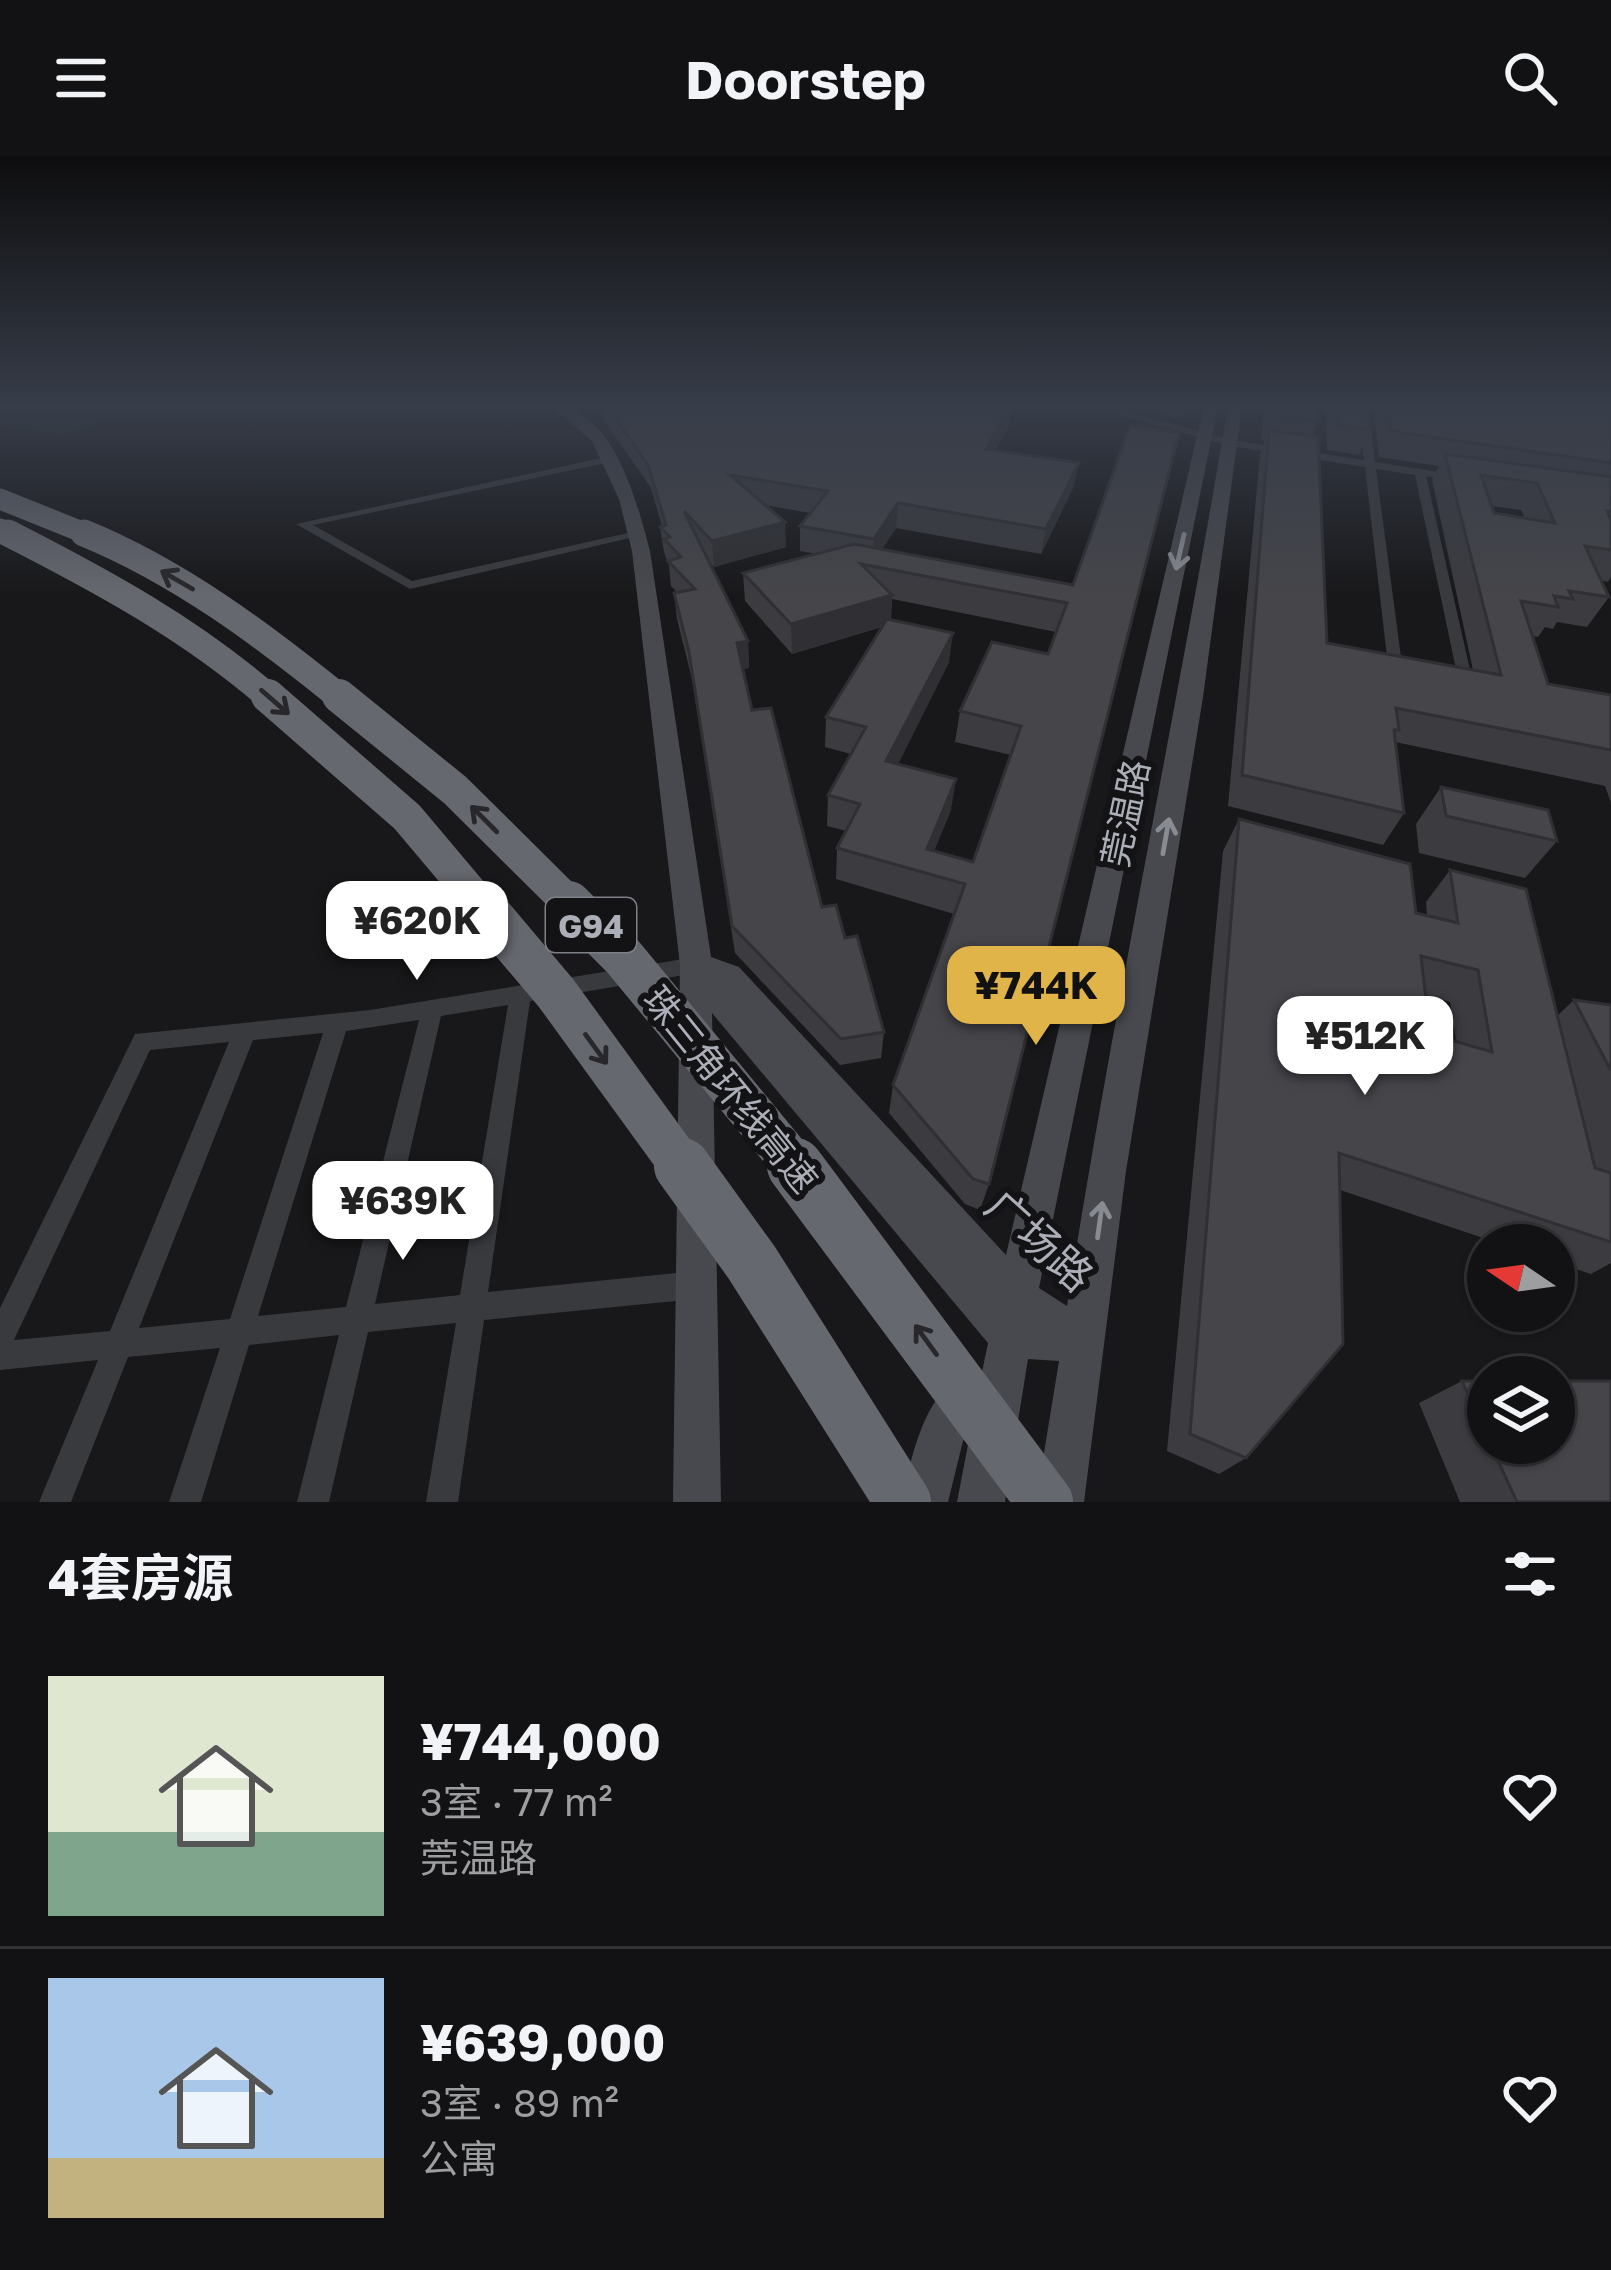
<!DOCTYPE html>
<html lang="zh">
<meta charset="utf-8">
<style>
:root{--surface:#121214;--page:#1b1b1d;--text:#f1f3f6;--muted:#9c9ea0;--line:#313234;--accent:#e1b449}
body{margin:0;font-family:"Golos Text","Noto Sans SC",sans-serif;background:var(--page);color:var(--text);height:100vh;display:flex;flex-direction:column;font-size:45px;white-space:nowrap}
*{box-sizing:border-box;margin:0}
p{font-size:39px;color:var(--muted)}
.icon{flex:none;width:66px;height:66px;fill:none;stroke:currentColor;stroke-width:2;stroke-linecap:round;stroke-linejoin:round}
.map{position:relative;height:1346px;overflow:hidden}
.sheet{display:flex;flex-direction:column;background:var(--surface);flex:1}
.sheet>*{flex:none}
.needle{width:78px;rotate:283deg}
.controls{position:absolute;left:1467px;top:1068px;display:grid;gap:24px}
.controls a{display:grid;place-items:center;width:108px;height:108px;border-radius:50%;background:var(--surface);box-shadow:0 3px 9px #0004,0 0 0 3px var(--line);font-size:60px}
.price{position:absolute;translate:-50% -102px;padding:0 27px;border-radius:24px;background:#fff;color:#222;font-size:39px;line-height:78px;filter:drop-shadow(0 3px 6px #0008)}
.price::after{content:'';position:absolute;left:50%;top:72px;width:36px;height:27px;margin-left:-18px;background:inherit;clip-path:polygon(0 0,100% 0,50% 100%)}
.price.on{background:var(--accent);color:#111}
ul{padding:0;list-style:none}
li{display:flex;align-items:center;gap:36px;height:300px;padding:0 48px}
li+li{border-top:3px solid var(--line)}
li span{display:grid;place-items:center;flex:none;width:336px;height:240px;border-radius:0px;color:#555}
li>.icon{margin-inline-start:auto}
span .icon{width:144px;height:144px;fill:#fffc;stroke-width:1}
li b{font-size:51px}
h2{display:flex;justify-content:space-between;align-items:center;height:144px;padding:0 48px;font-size:51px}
header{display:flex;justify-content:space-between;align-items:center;height:156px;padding:0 48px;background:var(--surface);font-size:54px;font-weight:700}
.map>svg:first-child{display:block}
</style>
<header><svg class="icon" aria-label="menu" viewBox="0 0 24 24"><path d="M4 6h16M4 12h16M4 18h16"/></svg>Doorstep<svg class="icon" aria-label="search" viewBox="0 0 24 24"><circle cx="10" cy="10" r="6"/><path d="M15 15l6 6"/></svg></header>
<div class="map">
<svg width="1611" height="1346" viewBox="0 0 1611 1346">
<rect width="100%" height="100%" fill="#18181a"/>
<!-- green -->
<path fill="#222a24" d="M 0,250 L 140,250 L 62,281 L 0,268 Z"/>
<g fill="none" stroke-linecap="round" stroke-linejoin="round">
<!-- street -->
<g fill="#393a3e" fill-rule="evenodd">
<path d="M 1089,250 L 1106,250 L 1231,284 L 1364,304 L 1358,250 L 1368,250 L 1375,306 L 1458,319 L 1463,322 L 1458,325 L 1426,320 L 1471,518 L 1469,521 L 1464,522 L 1457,518 L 1415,319 L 1376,313 L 1401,501 L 1394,505 L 1387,501 L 1365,311 L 1230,290 Z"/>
<path d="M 611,300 L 615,301 L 615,305 L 313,369 L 412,425 L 637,375 L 643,379 L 410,433 L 296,368 Z"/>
<path d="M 696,801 L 703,803 L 706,809 L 703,815 L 696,817 L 530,845 L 488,1136 L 696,1115 L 706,1119 L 710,1129 L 706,1139 L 696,1143 L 484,1164 L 458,1346 L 426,1346 L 456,1167 L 368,1176 L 329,1346 L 297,1346 L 339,1179 L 249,1189 L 201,1346 L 169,1346 L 220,1192 L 128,1201 L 71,1346 L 39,1346 L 98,1204 L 0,1214 L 0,1152 L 135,878 L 370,854 ZM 508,849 L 460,1139 L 375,1148 L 441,860 ZM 419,864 L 346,1151 L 258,1160 L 346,875 ZM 323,877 L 230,1163 L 139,1172 L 253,884 ZM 229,886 L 110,1175 L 14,1184 L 150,894 Z"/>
</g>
<!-- secondary -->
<path fill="#48494e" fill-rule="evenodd" d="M 551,250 C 614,250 637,347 650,395 L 711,801 L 739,811 L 1006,1099 L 1204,250 L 1218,250 L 1039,1132 L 1067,1150 C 1114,849 1178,551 1228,250 L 1242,250 L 1203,541 L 1126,1015 L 1084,1346 L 1036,1346 L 1059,1205 L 1028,1203 L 1005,1346 L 957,1346 L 971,1273 L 963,1285 L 948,1346 L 900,1346 C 913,1302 922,1236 969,1216 L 981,1221 L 988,1187 L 712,857 L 721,1346 L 673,1346 L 680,809 L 632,395 L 619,343 L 592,285 Z"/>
<!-- highway-bridge-far4 -->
<g stroke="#66686f" stroke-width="21">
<path d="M 0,343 L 92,380"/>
<path d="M 0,373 L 14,380"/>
</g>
<!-- highway-bridge-far3 -->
<g stroke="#66686f" stroke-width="27">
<path d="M 8,377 C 102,425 191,473 271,543"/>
<path d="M 84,377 C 179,416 263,479 342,543"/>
</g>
<!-- highway-bridge-far2 -->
<g stroke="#66686f" stroke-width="34">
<path d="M 268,540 L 407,661 L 482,750"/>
<path d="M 339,540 L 455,634 L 572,750"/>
</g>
<!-- highway-bridge-far1 -->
<g stroke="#66686f" stroke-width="44">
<path d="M 480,747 L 556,837 L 684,1013"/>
<path d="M 569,747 L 624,802 L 798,1013"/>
</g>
<!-- highway-bridge -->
<g stroke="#66686f" stroke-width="56">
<path d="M 682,1010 L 752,1107 L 903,1346"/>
<path d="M 795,1010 L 1045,1346"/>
</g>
</g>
<!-- wall -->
<g fill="#3b3b40" fill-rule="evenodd">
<path d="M 602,250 L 1013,250 L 1010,268 L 995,294 L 1074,330 L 1041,398 L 896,372 L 882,393 L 1073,429 L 989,1028 L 980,1054 L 965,1048 L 889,957 L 893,929 L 954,758 L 836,723 L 837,692 L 846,675 L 827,670 L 828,639 L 851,598 L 825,591 L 826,561 L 882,471 L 792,498 L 745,445 L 743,417 L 816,398 L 800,395 L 800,370 L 810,357 L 765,349 L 786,391 L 714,411 L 708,404 L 748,485 L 749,512 L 742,513 L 752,554 L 822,751 L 845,782 L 884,876 L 881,902 L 840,909 L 735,797 L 692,523 L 677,463 L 674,437 L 677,436 L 671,430 L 669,410 L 664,396 L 660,371 L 662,370 L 651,332 L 604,264 ZM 892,443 L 1056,476 L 1048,498 L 960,555 L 955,586 L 1011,599 L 973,706 L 934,695 L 951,654 L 898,608 L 949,506 L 891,464 Z"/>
<path d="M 1140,250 L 1185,250 L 1182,263 L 1139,253 Z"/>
<path d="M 1264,250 L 1317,250 L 1317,265 L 1312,280 L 1327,487 L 1473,514 L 1432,324 L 1439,310 L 1379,301 L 1373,250 L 1611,250 L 1611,421 L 1608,426 L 1601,424 L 1609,441 L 1587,471 L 1557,466 L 1553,473 L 1545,471 L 1538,481 L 1533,480 L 1548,528 L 1611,539 L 1611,647 L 1605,630 L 1395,586 L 1404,657 L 1383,689 L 1228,650 L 1260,299 L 1265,285 L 1261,284 ZM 1491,350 L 1521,354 L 1525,362 L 1494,357 Z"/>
<path d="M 1326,250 L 1367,250 L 1370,273 L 1359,299 L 1327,294 Z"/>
<path d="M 1441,631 L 1557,685 L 1525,722 L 1419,697 L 1416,668 Z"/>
<path d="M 1239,663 L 1416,757 L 1427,760 L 1426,746 L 1450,714 L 1558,859 L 1574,844 L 1611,849 L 1611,1107 L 1591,1118 L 1554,1106 L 1554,1089 L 1504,1089 L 1340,1034 L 1246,1302 L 1219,1318 L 1167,1295 L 1223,695 ZM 1426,839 L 1450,846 L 1456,885 L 1430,878 Z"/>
<path d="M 1462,1225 L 1488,1225 L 1488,1287 L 1554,1287 L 1611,1346 L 1460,1346 L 1419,1247 Z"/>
</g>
<!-- shaded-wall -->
<g fill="#303034">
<path d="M 1011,250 L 1013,250 L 1010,268 L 983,316 L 986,293 Z"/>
<path d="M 1079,307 L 1074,330 L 1041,398 L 1046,373 Z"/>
<path d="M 898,347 L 896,372 L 872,408 L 874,383 Z"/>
<path d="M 785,366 L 786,391 L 714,411 L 712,385 Z"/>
<path d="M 892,439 L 890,468 L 792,498 L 791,468 Z"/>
<path d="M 953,477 L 949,506 L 884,636 L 886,605 Z"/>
<path d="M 748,485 L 749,512 L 738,514 L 737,487 Z"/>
<path d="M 956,623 L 951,654 L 925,717 L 927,693 Z"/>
</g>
<!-- building -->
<g fill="#45454a" stroke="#303034" stroke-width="3" fill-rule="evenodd">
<path d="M 607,250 L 1011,250 L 986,293 L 1079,307 L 1046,373 L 898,347 L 874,383 L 800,370 L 828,335 L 730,319 L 785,366 L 712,385 L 684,355 L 748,485 L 737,487 L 752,554 L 771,552 L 822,751 L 836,749 L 845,782 L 857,780 L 884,876 L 841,883 L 732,770 L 689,496 L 674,437 L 695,433 L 668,405 L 681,401 L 664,383 L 670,381 L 660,371 L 666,369 L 648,309 Z"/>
<path d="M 1270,250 L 1317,250 L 1317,265 L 1270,259 Z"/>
<path d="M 1337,250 L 1367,250 L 1370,273 L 1338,269 Z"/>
<path d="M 1387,250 L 1611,250 L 1611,307 L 1391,275 Z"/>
<path d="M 1130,270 L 1179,277 L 989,1028 L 973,1023 L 893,929 L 965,728 L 837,692 L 860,648 L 828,639 L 866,571 L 826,561 L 887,463 L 953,477 L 886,605 L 956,623 L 927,693 L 973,706 L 1021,570 L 960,555 L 992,486 L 1048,498 L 1067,447 L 861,408 L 892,439 L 791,468 L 743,417 L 854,388 L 1073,429 Z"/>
<path d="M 1269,274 L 1318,281 L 1327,487 L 1501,519 L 1445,298 L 1611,321 L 1611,356 L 1607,355 L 1611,364 L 1611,394 L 1585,390 L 1609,441 L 1569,435 L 1573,443 L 1554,440 L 1558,451 L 1521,445 L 1548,528 L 1611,539 L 1611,594 L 1396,552 L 1399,574 L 1394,574 L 1404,657 L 1242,619 ZM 1481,319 L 1537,327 L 1555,367 L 1494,357 Z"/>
<path d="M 1441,631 L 1548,654 L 1557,685 L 1446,660 Z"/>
<path d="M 1239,663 L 1410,708 L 1416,757 L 1458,767 L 1450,714 L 1526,733 L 1595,1012 L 1611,1017 L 1611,1086 L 1339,997 L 1343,1188 L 1246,1302 L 1190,1278 ZM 1421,800 L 1478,814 L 1492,896 L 1430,878 Z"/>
<path d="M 1574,844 L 1611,849 L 1611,915 Z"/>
<path d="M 1462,1225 L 1488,1225 L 1488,1282 Z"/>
<path d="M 1554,1225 L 1611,1225 L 1611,1346 L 1517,1346 L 1490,1287 L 1554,1287 Z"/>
</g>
<!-- one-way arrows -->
<defs><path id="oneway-shaft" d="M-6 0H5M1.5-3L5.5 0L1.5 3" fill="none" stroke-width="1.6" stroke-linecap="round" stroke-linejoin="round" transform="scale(3)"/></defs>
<g stroke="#898b93">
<use href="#oneway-shaft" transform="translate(1180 396) rotate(103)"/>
<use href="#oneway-shaft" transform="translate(1166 680) rotate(-80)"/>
<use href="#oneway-shaft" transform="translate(1100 1064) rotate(-82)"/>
</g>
<g stroke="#28282c">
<use href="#oneway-shaft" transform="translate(177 424) rotate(-150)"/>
<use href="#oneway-shaft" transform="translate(275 546) rotate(41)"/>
<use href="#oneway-shaft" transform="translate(484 663) rotate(-135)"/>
<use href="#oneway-shaft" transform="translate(596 893) rotate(54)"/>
<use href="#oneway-shaft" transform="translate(926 1184) rotate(-126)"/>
</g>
<!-- sky -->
<linearGradient id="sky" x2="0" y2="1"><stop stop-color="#0d0d0e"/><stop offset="0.57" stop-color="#373d49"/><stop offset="1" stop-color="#373d49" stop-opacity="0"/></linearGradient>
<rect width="1611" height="439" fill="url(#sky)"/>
<g text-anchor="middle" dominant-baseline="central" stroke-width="12" stroke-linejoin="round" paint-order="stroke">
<!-- shield labels -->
<rect fill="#131315" stroke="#7e8087" stroke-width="3" x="546" y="742" width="90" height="54" rx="9"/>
<g font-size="33" font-weight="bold" fill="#acafb8">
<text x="591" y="769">G94</text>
</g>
<!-- street labels -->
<g font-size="36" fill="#acafb8" stroke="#131315">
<text transform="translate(1125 657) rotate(-78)">莞温路</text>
<text transform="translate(731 933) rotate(51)">珠三角环线高速</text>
</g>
<!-- near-street labels -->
<g font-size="42" fill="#acafb8" stroke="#131315">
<text transform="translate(1040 1084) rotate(42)">广场路</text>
</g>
</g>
</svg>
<div class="controls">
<a><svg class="needle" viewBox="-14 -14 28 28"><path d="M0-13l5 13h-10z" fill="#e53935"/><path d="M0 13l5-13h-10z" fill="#9c9ea0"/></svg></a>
<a><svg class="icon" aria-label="layers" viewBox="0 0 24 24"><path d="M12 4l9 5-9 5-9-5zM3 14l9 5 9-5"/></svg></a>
</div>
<b class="price" style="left:417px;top:827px">¥620K</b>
<b class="price on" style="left:1036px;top:892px">¥744K</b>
<b class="price" style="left:1365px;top:942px">¥512K</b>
<b class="price" style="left:403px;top:1107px">¥639K</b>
</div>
<section class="sheet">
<h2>4套房源<svg class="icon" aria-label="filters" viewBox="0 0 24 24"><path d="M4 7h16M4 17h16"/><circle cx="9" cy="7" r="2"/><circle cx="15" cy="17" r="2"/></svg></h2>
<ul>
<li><span style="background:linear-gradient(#dfe7d0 65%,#7fa58c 0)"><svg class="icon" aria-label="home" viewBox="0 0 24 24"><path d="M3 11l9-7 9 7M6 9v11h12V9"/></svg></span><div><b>¥744,000</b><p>3室 · 77 m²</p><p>莞温路</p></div><svg class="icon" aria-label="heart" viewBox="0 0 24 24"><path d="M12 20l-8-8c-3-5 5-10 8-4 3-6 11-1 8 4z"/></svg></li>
<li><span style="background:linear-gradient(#a9c7e8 75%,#c2b280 0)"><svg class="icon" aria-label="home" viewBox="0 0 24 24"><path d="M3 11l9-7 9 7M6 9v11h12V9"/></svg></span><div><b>¥639,000</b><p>3室 · 89 m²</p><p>公寓</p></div><svg class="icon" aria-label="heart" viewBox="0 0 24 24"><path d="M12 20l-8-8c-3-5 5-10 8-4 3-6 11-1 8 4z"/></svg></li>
</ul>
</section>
